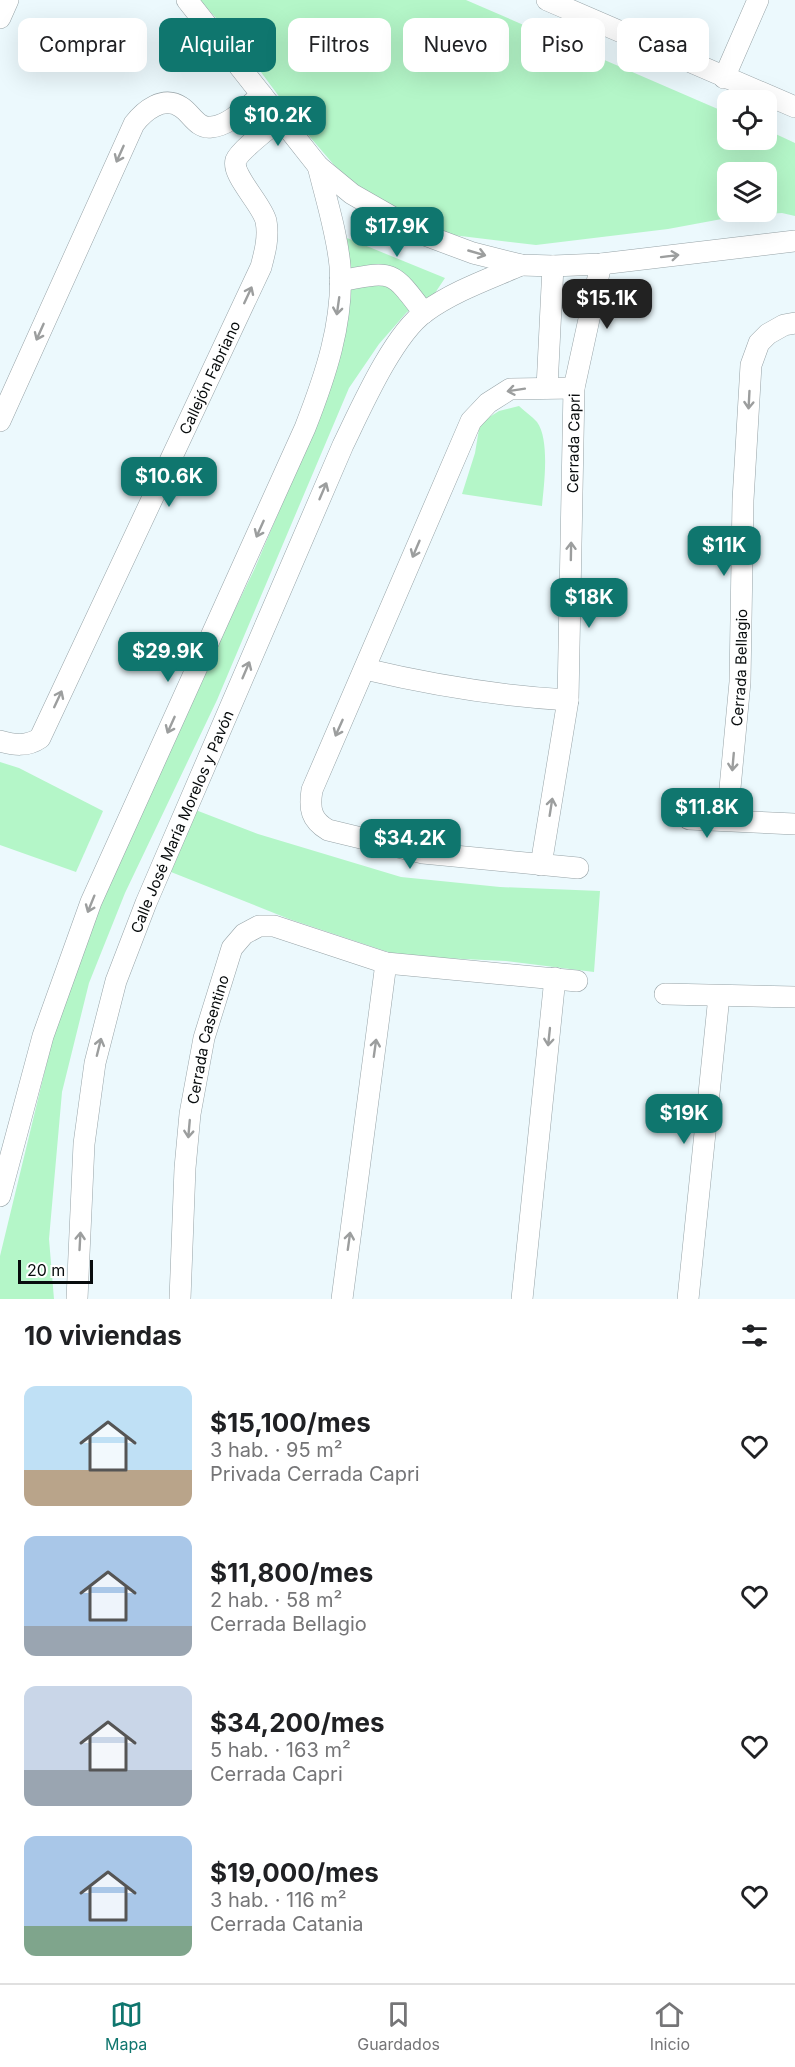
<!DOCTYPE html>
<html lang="es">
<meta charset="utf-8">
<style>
:root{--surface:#fff;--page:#f6f6f6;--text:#202124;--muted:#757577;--line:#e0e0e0;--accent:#0f766e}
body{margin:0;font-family:Inter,sans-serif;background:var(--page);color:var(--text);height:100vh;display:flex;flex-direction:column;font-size:22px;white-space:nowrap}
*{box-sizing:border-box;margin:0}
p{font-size:20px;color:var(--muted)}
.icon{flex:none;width:33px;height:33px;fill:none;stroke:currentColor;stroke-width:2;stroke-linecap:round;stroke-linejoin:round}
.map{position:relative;height:1299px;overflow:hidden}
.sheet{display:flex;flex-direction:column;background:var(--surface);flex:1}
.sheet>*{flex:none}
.guide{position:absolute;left:18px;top:18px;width:759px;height:54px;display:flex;gap:12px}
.controls{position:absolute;left:717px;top:90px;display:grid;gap:12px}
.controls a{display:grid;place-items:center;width:60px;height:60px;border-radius:12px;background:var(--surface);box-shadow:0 6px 24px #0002;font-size:30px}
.scale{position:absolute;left:18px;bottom:15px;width:75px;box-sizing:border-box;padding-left:6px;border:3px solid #080c0d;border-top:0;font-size:16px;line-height:21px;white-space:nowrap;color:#080c0d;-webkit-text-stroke:4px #fff;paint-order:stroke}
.price{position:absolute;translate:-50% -51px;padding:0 14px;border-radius:12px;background:var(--accent);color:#fff;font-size:20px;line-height:39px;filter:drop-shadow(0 2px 3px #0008)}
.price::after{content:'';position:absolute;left:50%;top:36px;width:18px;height:14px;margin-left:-9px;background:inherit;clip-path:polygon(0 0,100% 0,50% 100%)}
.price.active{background:#222;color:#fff}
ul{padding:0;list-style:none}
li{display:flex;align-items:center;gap:18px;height:150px;padding:0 24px}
li span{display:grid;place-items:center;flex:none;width:168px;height:120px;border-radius:12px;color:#555}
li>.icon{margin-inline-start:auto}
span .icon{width:72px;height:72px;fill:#fffc;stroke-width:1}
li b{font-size:26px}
h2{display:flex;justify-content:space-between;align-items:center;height:72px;padding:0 24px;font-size:26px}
.chip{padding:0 21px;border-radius:12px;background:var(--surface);box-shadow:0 6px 24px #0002;font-size:21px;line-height:54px}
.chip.active{background:var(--accent);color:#fff}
.tab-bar{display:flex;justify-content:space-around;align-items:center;height:84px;border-top:2px solid var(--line);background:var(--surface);font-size:16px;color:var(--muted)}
.tab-bar a{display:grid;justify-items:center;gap:3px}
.tab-bar .active{color:var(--accent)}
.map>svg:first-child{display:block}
</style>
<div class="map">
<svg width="795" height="1299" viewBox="0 0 795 1299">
<rect width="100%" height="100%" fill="#ecf9fd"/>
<!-- green -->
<g fill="#b4f6c8" fill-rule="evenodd">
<path d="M 199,0 L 466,0 L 727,113 L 728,140 L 766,140 L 767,130 L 795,143 L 795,216 L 782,213 L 738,216 L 668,229 L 536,245 L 436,233 L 367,195 L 334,165 L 304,130 L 237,40 ZM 728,172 L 766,172 L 766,212 L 728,212 Z"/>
<path d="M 347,238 L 445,278 L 431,299 L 407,312 L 379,344 L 349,388 L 217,700 L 125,893 L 89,983 L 62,1092 L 49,1239 L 54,1299 L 0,1299 L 0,1256 L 62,1000 L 101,899 L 190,702 L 255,568 L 313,431 Z"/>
<path d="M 519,406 C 524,411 532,416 537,422 C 550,440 544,484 542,506 L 462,494 L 475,453 L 480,423 L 499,411 Z"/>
<path d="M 0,762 L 19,768 L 103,811 L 76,872 L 0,845 Z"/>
<path d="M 193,809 L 258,834 L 401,877 L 500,887 L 600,891 L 594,972 L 506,961 L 400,956 L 289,919 L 171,872 Z"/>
</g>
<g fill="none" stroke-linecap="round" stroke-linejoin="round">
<defs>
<g id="street">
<path d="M 187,0 L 318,166 L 352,194 L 422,234 L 473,253 L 521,265 L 553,266 L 601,264 L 795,241"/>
<path d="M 547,0 L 795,107"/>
<path d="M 0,18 L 8,0"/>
<path d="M 724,78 L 758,0"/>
<path d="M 340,281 C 393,271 391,269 424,313"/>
<path d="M 547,388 L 553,266"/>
<path d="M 574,388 L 510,389 L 488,403 L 471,421 L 312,790 C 309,809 311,820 328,830 L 423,853 L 578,868"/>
<path d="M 0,421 L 134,124 C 144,111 163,95 181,107 C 191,113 197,129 211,127 C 229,126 248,106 262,95"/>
<path d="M 365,669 C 432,685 499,696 568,700"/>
<path id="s1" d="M 0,741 C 14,745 27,747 40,738 L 261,267 C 265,252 269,237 266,221 C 262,204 231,175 236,160 C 240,150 271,127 280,119"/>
<path d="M 689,819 L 795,824"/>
<path id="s2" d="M 727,820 L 740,682 L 743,500 L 751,365 L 759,343 L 768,334 L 784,325 L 795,323"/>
<path id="s3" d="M 541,865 L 568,700 L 574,388 L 601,264"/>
<path d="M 665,994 L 795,997"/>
<path d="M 0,1196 L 43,1036 L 91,902 L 305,428 C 325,377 344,322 340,266 C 337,233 326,199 318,166"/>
<path id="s4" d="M 77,1299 L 84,1144 L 95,1063 L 116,981 L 146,903 L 343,445 C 361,408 393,335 425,312 C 454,291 489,279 521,265"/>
<path id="s5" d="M 180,1299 L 185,1168 L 190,1114 L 204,1038 L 232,948 L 244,934 L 259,926 L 274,926 L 386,963 L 577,981"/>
<path d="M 342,1299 L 386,963"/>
<path d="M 522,1299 L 555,978"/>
<path d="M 688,1299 L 719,996"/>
</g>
</defs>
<!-- street casing -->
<use href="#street" stroke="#97a3a7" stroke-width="22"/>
<!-- street -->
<use href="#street" stroke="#fff" stroke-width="21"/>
</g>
<!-- one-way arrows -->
<defs><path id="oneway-shaft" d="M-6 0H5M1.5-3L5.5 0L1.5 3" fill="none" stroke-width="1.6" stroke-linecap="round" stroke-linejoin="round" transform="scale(1.5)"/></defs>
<g stroke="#9c9e9e">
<use href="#oneway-shaft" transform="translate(120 154) rotate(114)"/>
<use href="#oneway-shaft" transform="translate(477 253) rotate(16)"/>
<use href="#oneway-shaft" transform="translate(670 256) rotate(-7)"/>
<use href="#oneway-shaft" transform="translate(248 295) rotate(-65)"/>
<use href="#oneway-shaft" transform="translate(338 306) rotate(98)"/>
<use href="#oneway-shaft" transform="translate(40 332) rotate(114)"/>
<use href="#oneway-shaft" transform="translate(516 390) rotate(171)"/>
<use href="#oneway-shaft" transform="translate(749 400) rotate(93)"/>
<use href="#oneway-shaft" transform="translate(323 491) rotate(-67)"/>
<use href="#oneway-shaft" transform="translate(260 529) rotate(114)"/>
<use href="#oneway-shaft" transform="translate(416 549) rotate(113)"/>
<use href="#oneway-shaft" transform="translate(571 551) rotate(-89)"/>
<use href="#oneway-shaft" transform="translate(246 670) rotate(-67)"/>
<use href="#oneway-shaft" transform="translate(58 699) rotate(-65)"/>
<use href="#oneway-shaft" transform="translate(171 725) rotate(114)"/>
<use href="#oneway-shaft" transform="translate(339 728) rotate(114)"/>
<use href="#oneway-shaft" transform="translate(733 762) rotate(95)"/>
<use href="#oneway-shaft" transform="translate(551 807) rotate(-81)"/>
<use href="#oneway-shaft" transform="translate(91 904) rotate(112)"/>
<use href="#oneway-shaft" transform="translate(549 1037) rotate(96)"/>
<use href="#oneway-shaft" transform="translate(99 1047) rotate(-76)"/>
<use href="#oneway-shaft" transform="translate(375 1048) rotate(-82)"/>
<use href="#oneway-shaft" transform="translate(189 1129) rotate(95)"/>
<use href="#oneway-shaft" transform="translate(80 1241) rotate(-87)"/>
<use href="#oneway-shaft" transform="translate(349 1241) rotate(-82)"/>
</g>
<g text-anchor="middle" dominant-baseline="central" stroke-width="4.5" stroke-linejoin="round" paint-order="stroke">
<!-- street labels -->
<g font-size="15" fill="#080c0d" stroke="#fff">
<text stroke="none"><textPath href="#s1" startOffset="440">Callejón Fabriano</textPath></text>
<text stroke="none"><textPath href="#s3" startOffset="424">Cerrada Capri</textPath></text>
<text stroke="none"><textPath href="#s2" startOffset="153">Cerrada Bellagio</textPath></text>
<text stroke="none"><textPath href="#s4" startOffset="494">Calle José María Morelos y Pavón</textPath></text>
<text stroke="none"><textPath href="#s5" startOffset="262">Cerrada Casentino</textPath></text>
</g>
</g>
</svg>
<div class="controls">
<a><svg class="icon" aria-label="locate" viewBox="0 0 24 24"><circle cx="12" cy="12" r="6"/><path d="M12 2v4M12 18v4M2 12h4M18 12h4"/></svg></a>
<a><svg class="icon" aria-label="layers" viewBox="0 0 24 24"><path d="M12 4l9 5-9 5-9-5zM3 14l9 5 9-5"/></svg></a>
</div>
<div class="scale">20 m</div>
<b class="price" style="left:278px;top:147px">$10.2K</b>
<b class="price" style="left:397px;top:258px">$17.9K</b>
<b class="price active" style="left:607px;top:330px">$15.1K</b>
<b class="price" style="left:169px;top:508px">$10.6K</b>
<b class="price" style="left:724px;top:577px">$11K</b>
<b class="price" style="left:589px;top:629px">$18K</b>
<b class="price" style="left:168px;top:683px">$29.9K</b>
<b class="price" style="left:707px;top:839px">$11.8K</b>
<b class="price" style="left:410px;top:870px">$34.2K</b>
<b class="price" style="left:684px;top:1145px">$19K</b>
<div class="guide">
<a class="chip">Comprar</a>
<a class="chip active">Alquilar</a>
<a class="chip">Filtros</a>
<a class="chip">Nuevo</a>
<a class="chip">Piso</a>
<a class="chip">Casa</a>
</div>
</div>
<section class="sheet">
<h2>10 viviendas<svg class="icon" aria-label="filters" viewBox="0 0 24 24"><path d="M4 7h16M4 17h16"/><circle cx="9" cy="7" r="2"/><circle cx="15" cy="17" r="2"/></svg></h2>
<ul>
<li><span style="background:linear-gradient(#bfe0f5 70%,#b9a48a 0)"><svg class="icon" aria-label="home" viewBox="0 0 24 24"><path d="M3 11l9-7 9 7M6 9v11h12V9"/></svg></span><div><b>$15,100/mes</b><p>3 hab. · 95 m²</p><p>Privada Cerrada Capri</p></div><svg class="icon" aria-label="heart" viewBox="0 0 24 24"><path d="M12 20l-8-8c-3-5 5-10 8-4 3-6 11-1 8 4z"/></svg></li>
<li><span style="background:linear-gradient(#a9c7e8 75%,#9aa5b1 0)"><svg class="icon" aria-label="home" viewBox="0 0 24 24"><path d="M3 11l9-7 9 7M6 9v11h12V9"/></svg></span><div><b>$11,800/mes</b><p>2 hab. · 58 m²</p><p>Cerrada Bellagio</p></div><svg class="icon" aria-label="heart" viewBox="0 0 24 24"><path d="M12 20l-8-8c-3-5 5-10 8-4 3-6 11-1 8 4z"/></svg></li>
<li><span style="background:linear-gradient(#c9d6e8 70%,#9aa5b1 0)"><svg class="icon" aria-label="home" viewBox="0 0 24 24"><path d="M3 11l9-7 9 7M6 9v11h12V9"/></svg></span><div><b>$34,200/mes</b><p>5 hab. · 163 m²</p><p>Cerrada Capri</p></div><svg class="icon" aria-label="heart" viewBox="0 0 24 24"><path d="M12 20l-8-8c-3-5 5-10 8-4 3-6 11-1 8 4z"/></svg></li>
<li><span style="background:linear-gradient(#a9c7e8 75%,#7fa58c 0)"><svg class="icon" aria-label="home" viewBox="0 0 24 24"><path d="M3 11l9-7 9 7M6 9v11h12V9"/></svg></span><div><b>$19,000/mes</b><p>3 hab. · 116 m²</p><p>Cerrada Catania</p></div><svg class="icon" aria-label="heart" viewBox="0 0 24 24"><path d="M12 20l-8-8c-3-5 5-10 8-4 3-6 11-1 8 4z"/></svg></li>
</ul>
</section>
<nav class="tab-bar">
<a class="active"><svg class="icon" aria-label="map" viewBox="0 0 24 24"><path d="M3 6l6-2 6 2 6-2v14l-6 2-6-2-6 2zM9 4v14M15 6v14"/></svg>Mapa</a>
<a><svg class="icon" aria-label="saved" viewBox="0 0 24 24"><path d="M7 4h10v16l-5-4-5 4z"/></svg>Guardados</a>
<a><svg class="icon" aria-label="home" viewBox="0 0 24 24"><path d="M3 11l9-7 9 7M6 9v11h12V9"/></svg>Inicio</a>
</nav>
